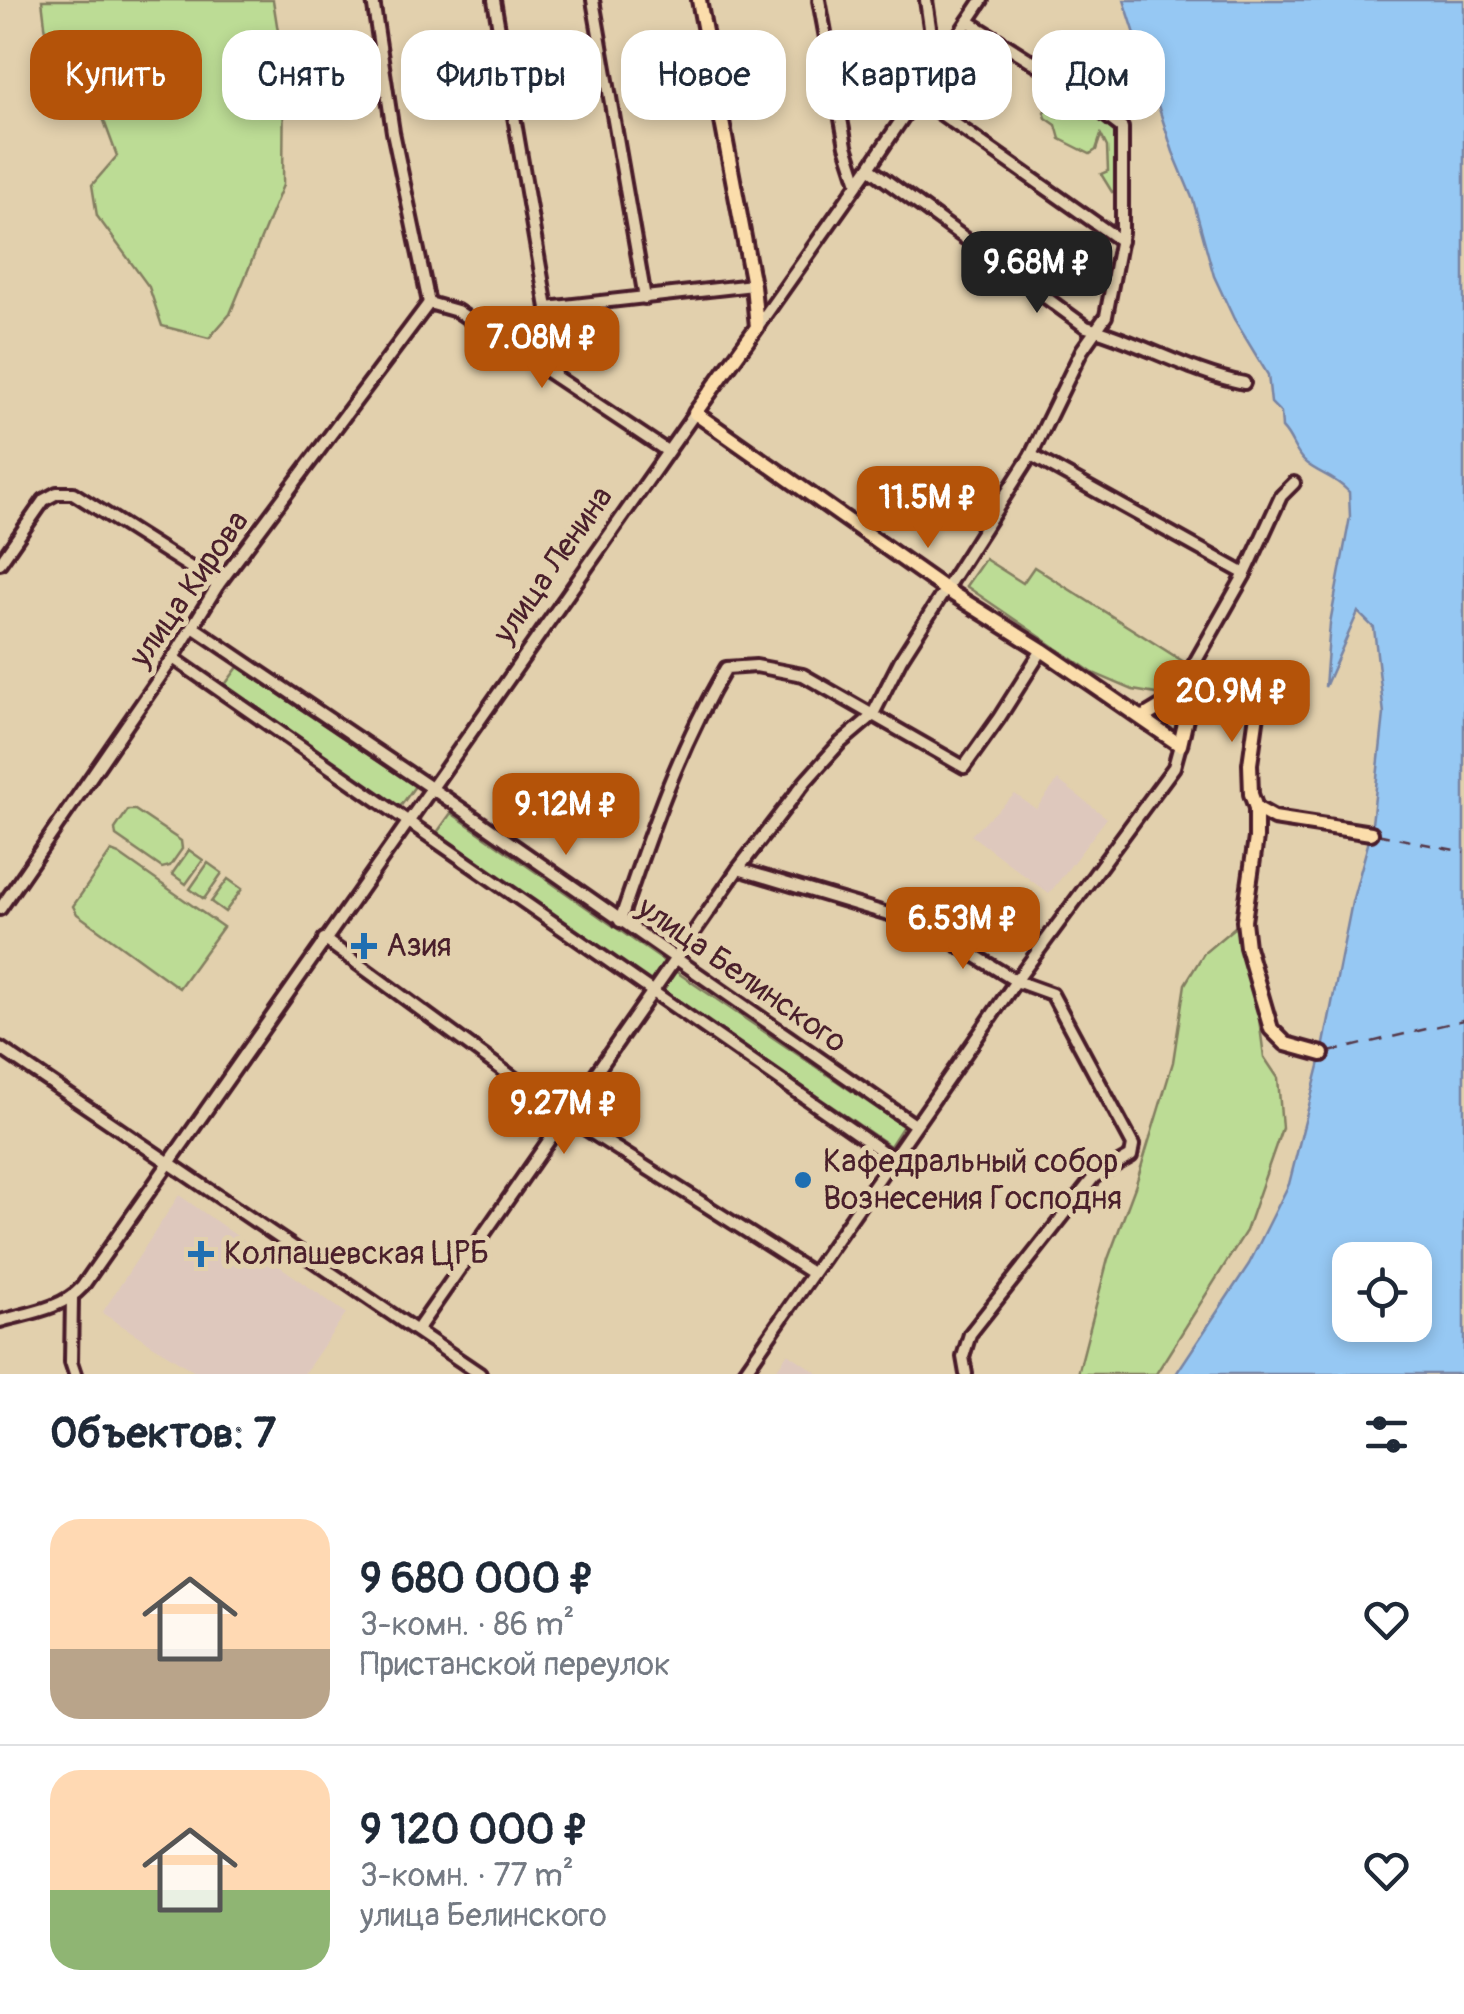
<!DOCTYPE html>
<html lang="ru">
<meta charset="utf-8">
<style>
:root{--surface:#fff;--page:#f2f2f3;--text:#1f2937;--muted:#747a83;--line:#e0e1e3;--accent:#b45309}
body{margin:0;font-family:Pangolin,sans-serif;background:var(--page);color:var(--text);height:100vh;display:flex;flex-direction:column;font-size:38px;white-space:nowrap}
*{box-sizing:border-box;margin:0}
p{font-size:32px;color:var(--muted)}
.icon{flex:none;width:55px;height:55px;fill:none;stroke:currentColor;stroke-width:2;stroke-linecap:round;stroke-linejoin:round}
.map{position:relative;height:1374px;overflow:hidden}
.side{display:flex;flex-direction:column;background:var(--surface);flex:1}
.side>*{flex:none}
.guide{position:absolute;left:30px;top:30px;width:1405px;height:90px;display:flex;gap:20px}
.buttons{position:absolute;left:1332px;top:1242px;display:grid;gap:20px}
.buttons a{display:grid;place-items:center;width:100px;height:100px;border-radius:20px;background:var(--surface);box-shadow:0 5px 15px #0003;font-size:50px}
.price{position:absolute;translate:-50% -85px;padding:0 22px;border-radius:20px;background:var(--accent);color:#fff;font-size:32px;line-height:65px;filter:drop-shadow(0 2px 5px #0008)}
.price::after{content:'';position:absolute;left:50%;top:60px;width:30px;height:22px;margin-left:-15px;background:inherit;clip-path:polygon(0 0,100% 0,50% 100%)}
.price.on{background:#222;color:#fff}
ul{padding:0;list-style:none}
li{display:flex;align-items:center;gap:30px;height:250px;padding:0 50px}
li+li{border-top:2px solid var(--line)}
li span{display:grid;place-items:center;flex:none;width:280px;height:200px;border-radius:30px;color:#555}
li>.icon{margin-inline-start:auto}
span .icon{width:120px;height:120px;fill:#fffc;stroke-width:1}
li b{font-size:42px}
h2{display:flex;justify-content:space-between;align-items:center;height:120px;padding:0 50px;font-size:42px}
.tag{padding:0 35px;border-radius:30px;background:var(--surface);box-shadow:0 5px 15px #0003;font-size:35px;line-height:90px}
.tag.on{background:var(--accent);color:#fff}
.map>svg:first-child{display:block}
</style>
<div class="map">
<svg width="1464" height="1374" viewBox="0 0 1464 1374">
<rect width="100%" height="100%" fill="#e2d0ad"/>
<filter id="ink" filterUnits="userSpaceOnUse"><feTurbulence type="fractalNoise" baseFrequency=".01" numOctaves="2"/><feDisplacementMap in="SourceGraphic" scale="20" xChannelSelector="R" yChannelSelector="G"/><feConvolveMatrix kernelMatrix="1 2 1 2 8 2 1 2 1" color-interpolation-filters="sRGB"/></filter>
<g filter="url(#ink)">
<!-- built -->
<g fill="#dec8bd">
<path d="M 1058,780 L 1107,818 L 1049,894 L 971,835 L 1015,794 L 1036,809 Z"/>
<path d="M 179,1195 L 346,1313 L 304,1374 L 198,1374 L 102,1313 Z"/>
<path d="M 788,1353 L 819,1374 L 773,1374 Z"/>
</g>
<!-- green -->
<g fill="#bcdc95" stroke="#837e60" stroke-width="2.5">
<path d="M 42,0 L 273,0 L 284,69 L 283,185 L 230,314 L 209,338 L 162,326 L 149,287 L 97,216 L 92,185 L 117,156 L 103,118 L 49,58 Z"/>
<path d="M 1064,89 L 1115,127 L 1116,191 L 1112,192 L 1101,174 L 1108,171 L 1107,147 L 1101,135 L 1096,150 L 1090,154 L 1060,139 L 1056,125 L 1046,118 L 1044,112 L 1057,90 Z"/>
<path d="M 985,559 L 1023,583 L 1034,567 L 1184,662 L 1168,696 L 1133,690 L 1093,673 L 966,586 Z"/>
<path d="M 238,667 L 415,786 L 400,807 L 224,686 Z"/>
<path d="M 128,810 L 135,810 L 181,841 L 182,849 L 170,866 L 162,868 L 116,836 L 115,829 Z"/>
<path d="M 451,813 L 665,962 L 650,982 L 436,834 Z"/>
<path d="M 189,850 L 203,860 L 186,884 L 172,874 Z"/>
<path d="M 111,851 L 119,854 L 223,927 L 179,988 L 77,914 L 73,906 Z"/>
<path d="M 208,863 L 222,873 L 204,899 L 190,889 Z"/>
<path d="M 228,879 L 242,889 L 225,912 L 211,902 Z"/>
<path d="M 1235,927 L 1256,996 L 1264,1057 L 1278,1078 L 1282,1128 L 1246,1231 L 1156,1374 L 1078,1374 L 1108,1259 L 1135,1187 L 1173,1062 L 1185,984 L 1204,953 Z"/>
<path d="M 675,971 L 903,1126 L 890,1146 L 662,990 Z"/>
</g>
<!-- water -->
<path fill="#96c8f3" stroke="#7884a3" stroke-width="2.5" fill-rule="evenodd" d="M 1124,0 L 1464,0 L 1464,1374 L 1176,1374 L 1249,1264 L 1289,1184 L 1322,1054 L 1352,902 L 1371,833 L 1384,714 L 1374,628 L 1358,612 L 1325,687 L 1330,623 L 1350,517 L 1349,492 C 1334,476 1321,475 1306,463 C 1294,453 1293,439 1282,428 L 1281,413 L 1271,403 L 1268,375 L 1234,319 L 1214,276 L 1193,200 L 1173,152 ZM 1350,1260 L 1415,1260 L 1415,1325 L 1350,1325 Z"/>
<g fill="none" stroke-linecap="round" stroke-linejoin="round">
<!-- ferry -->
<g stroke="#553849" stroke-width="2.5" stroke-dasharray="12 10" stroke-linecap="butt">
<path d="M 1377,834 L 1464,852"/>
<path d="M 1329,1052 L 1464,1020"/>
</g>
<defs>
<g id="minor">
<path d="M 373,0 L 393,132 L 429,303"/>
<path d="M 494,0 L 547,308 L 555,376"/>
<path d="M 593,0 L 645,298"/>
<path d="M 819,0 L 846,146 L 858,183"/>
<path d="M 926,0 L 936,68"/>
<path d="M 917,97 L 1121,241"/>
<path d="M 869,168 L 1086,327 C 1140,342 1189,372 1244,383"/>
<path d="M 429,303 L 457,311 L 667,451"/>
<path d="M 547,308 L 753,285"/>
<path d="M 757,327 L 869,168 L 982,0"/>
<path d="M 1031,455 L 1245,574"/>
<path d="M 0,563 L 44,500 L 57,493 L 73,493 L 218,585"/>
<path d="M 193,627 L 446,798 L 915,1125"/>
<path d="M 173,658 L 892,1158"/>
<path d="M 1193,688 L 1189,673 L 1245,574 L 1281,496 L 1294,483"/>
<path d="M 738,869 L 925,925 L 1016,981 L 1052,994 L 1133,1145 L 1131,1156 L 1094,1177 L 970,1334 L 963,1357 L 966,1374"/>
<path d="M 0,909 L 173,658 L 218,585 L 429,303"/>
<path d="M 620,921 C 650,833 679,747 726,668 L 756,666 L 803,675 L 964,767 L 999,718 L 1042,650"/>
<path d="M 324,939 L 567,1117 L 812,1273"/>
<path d="M 0,1048 L 480,1374"/>
<path d="M 72,1298 L 71,1362 L 75,1374"/>
<path d="M 0,1321 C 28,1313 62,1309 82,1287 L 695,413"/>
<path d="M 417,1330 L 738,869 L 805,782 L 839,744 L 872,716 L 901,659 L 1031,455 L 1082,350 L 1106,316 L 1122,233 L 1122,128 L 1052,74 L 968,21"/>
<path d="M 743,1374 L 1016,981 L 1174,767 L 1180,745"/>
</g>
<g id="major">
<path d="M 699,0 L 753,285 L 757,327 L 695,413 L 945,589 L 1042,650 L 1180,745 L 1193,688"/>
<path d="M 1142,718 C 1176,698 1227,661 1258,707 L 1250,764 L 1251,794 L 1256,808 L 1256,838 L 1244,921 L 1247,947 L 1271,1029 L 1286,1044 L 1322,1054"/>
<path d="M 1256,808 L 1274,818 L 1371,833"/>
</g>
</defs>
<!-- minor casing -->
<use href="#minor" stroke="#4a1f2b" stroke-width="18"/>
<!-- major casing -->
<use href="#major" stroke="#4a1f2b" stroke-width="20"/>
<!-- minor -->
<use href="#minor" stroke="#e2d0ad" stroke-width="10"/>
<!-- major -->
<use href="#major" stroke="#fbddab" stroke-width="12"/>
</g>
</g>
<!-- markers -->
<g fill="#1f6fb2" stroke="#e2d0ad" stroke-width="4">
<path d="M359 931h10v10h10v10h-10v10h-10v-10h-10v-10h10z"/>
<circle cx="803" cy="1180" r="10"/>
<path d="M196 1239h10v10h10v10h-10v10h-10v-10h-10v-10h10z"/>
</g>
<g text-anchor="middle" dominant-baseline="central" stroke-width="10" stroke-linejoin="round" paint-order="stroke">
<!-- street labels -->
<g font-size="32" fill="#4a1f2b" stroke="#e2d0ad">
<text transform="translate(553 565) rotate(-55)">улица Ленина</text>
<text transform="translate(189 589) rotate(-55)">улица Кирова</text>
<text transform="translate(742 975) rotate(35)">улица Белинского</text>
</g>
<!-- poi labels -->
<g font-size="32" fill="#4a1f2b" stroke="#e2d0ad" text-anchor="start">
<text x="386" y="946">Азия</text>
<text x="823" y="1162">Кафедральный собор<tspan x="823" dy="37">Вознесения Господня</tspan></text>
<text x="224" y="1254">Колпашевская ЦРБ</text>
</g>
</g>
</svg>
<div class="buttons">
<a><svg class="icon" aria-label="locate" viewBox="0 0 24 24"><circle cx="12" cy="12" r="6"/><path d="M12 2v4M12 18v4M2 12h4M18 12h4"/></svg></a>
</div>
<b class="price on" style="left:1037px;top:316px">9.68M ₽</b>
<b class="price" style="left:542px;top:391px">7.08M ₽</b>
<b class="price" style="left:928px;top:551px">11.5M ₽</b>
<b class="price" style="left:1232px;top:745px">20.9M ₽</b>
<b class="price" style="left:566px;top:858px">9.12M ₽</b>
<b class="price" style="left:963px;top:972px">6.53M ₽</b>
<b class="price" style="left:564px;top:1157px">9.27M ₽</b>
<div class="guide">
<a class="tag on">Купить</a>
<a class="tag">Снять</a>
<a class="tag">Фильтры</a>
<a class="tag">Новое</a>
<a class="tag">Квартира</a>
<a class="tag">Дом</a>
</div>
</div>
<section class="side">
<h2>Объектов: 7<svg class="icon" aria-label="filters" viewBox="0 0 24 24"><path d="M4 7h16M4 17h16"/><circle cx="9" cy="7" r="2"/><circle cx="15" cy="17" r="2"/></svg></h2>
<ul>
<li><span style="background:linear-gradient(#ffd9b3 65%,#b9a48a 0)"><svg class="icon" aria-label="home" viewBox="0 0 24 24"><path d="M3 11l9-7 9 7M6 9v11h12V9"/></svg></span><div><b>9 680 000 ₽</b><p>3-комн. · 86 m²</p><p>Пристанской переулок</p></div><svg class="icon" aria-label="heart" viewBox="0 0 24 24"><path d="M12 20l-8-8c-3-5 5-10 8-4 3-6 11-1 8 4z"/></svg></li>
<li><span style="background:linear-gradient(#ffd9b3 60%,#8fb573 0)"><svg class="icon" aria-label="home" viewBox="0 0 24 24"><path d="M3 11l9-7 9 7M6 9v11h12V9"/></svg></span><div><b>9 120 000 ₽</b><p>3-комн. · 77 m²</p><p>улица Белинского</p></div><svg class="icon" aria-label="heart" viewBox="0 0 24 24"><path d="M12 20l-8-8c-3-5 5-10 8-4 3-6 11-1 8 4z"/></svg></li>
</ul>
</section>
